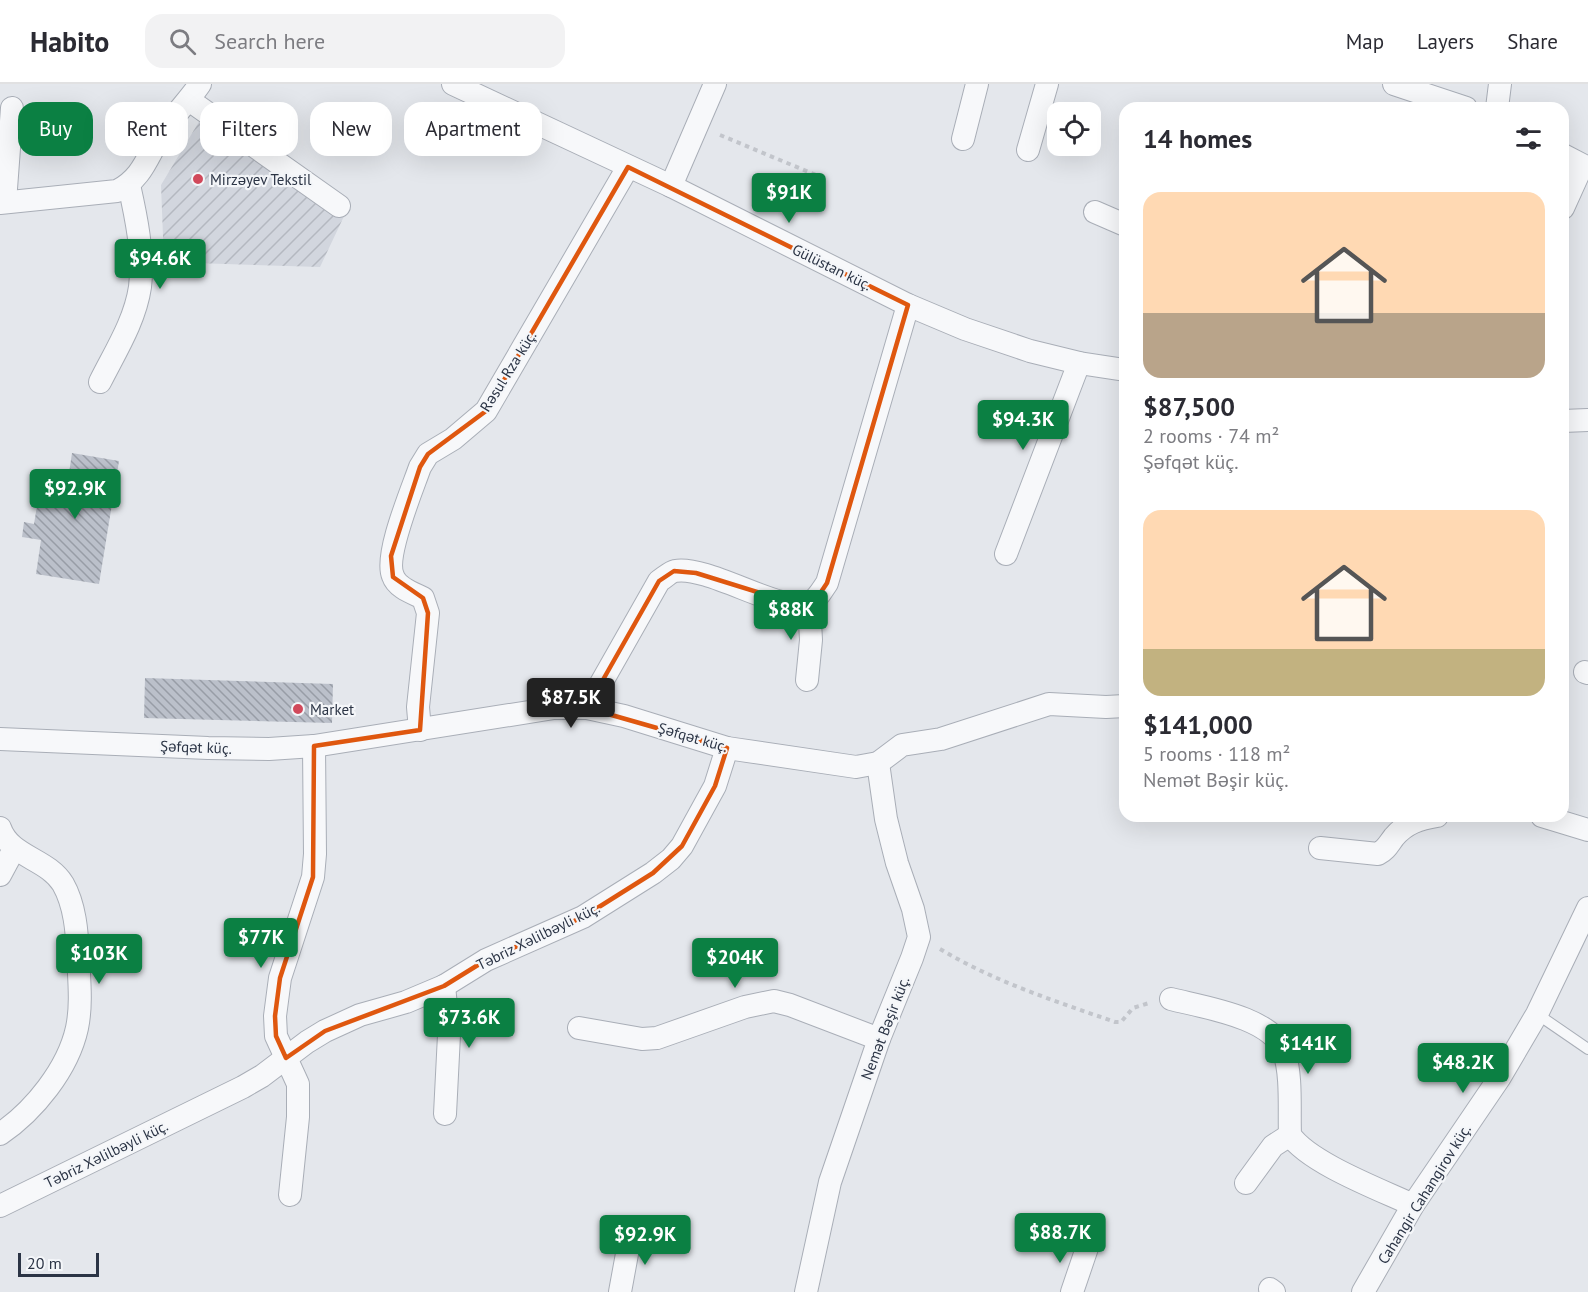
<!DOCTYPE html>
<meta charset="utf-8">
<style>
:root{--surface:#fff;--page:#f2f2f3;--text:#2b2b33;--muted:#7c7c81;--line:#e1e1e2;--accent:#0b8043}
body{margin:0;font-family:"PT Sans",sans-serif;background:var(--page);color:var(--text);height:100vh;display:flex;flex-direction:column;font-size:22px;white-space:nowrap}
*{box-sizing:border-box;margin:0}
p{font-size:20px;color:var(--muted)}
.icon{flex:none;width:33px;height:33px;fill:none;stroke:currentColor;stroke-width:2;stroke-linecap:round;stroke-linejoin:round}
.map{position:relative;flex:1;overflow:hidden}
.details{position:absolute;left:1119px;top:18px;width:450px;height:720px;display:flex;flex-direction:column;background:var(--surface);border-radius:18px;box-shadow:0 6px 24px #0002}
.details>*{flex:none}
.guide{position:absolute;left:18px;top:18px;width:570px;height:54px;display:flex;gap:12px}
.buttons{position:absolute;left:1047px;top:18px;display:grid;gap:12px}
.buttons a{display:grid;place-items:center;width:54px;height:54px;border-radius:12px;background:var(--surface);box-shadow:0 6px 24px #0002;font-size:30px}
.scale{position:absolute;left:18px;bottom:15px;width:81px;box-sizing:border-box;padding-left:6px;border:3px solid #2b3445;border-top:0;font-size:16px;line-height:21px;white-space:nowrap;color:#2b3445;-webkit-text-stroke:4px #f4f6f9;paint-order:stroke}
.price{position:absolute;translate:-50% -51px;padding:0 14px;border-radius:6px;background:var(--accent);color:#fff;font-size:20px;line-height:39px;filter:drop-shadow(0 2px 3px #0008)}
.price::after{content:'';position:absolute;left:50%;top:36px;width:18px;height:14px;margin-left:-9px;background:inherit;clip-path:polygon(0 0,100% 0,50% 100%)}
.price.on{background:#222;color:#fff}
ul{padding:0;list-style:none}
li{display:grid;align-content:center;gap:12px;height:318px;padding:0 24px}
li span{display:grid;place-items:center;height:186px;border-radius:18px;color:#555}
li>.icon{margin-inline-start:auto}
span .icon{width:108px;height:108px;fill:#fffc;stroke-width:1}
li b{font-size:26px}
h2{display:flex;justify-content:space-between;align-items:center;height:72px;padding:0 24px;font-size:26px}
.pill{padding:0 21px;border-radius:18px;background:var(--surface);box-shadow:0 6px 24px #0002;font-size:21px;line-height:54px}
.pill.on{background:var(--accent);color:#fff}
header{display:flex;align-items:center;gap:36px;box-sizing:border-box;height:84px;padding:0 30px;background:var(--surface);border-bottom:2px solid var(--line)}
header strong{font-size:28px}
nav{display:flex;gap:33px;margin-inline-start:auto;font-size:21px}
.search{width:420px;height:54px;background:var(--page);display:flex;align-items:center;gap:15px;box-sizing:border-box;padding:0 21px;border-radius:18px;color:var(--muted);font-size:22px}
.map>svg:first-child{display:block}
</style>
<header>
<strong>Habito</strong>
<div class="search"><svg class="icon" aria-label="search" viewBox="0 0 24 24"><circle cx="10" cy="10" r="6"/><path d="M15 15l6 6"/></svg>Search here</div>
<nav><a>Map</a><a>Layers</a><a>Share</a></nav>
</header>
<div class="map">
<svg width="1588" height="1208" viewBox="0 0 1588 1208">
<defs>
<pattern id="industrial-furrows" width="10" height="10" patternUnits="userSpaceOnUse" patternTransform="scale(1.5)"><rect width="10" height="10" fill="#d2d6de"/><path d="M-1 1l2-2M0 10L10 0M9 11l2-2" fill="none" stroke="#b4b8c0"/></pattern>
<pattern id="building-back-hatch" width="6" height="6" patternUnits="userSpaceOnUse" patternTransform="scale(1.5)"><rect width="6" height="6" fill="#bbc0ca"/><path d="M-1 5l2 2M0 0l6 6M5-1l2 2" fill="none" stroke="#989da6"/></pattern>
</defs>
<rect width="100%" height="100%" fill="#e4e7ec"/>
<!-- industrial -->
<path fill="url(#industrial-furrows)" d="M 200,36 L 346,128 L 320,183 L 164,178 L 161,101 Z"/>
<!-- building -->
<g fill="url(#building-back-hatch)">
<path d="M 72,369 L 119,377 L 99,500 L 36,490 L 41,456 L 22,453 L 24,438 L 34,440 L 42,392 L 68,396 Z"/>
<path d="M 145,594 L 333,600 L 332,639 L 144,634 Z"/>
</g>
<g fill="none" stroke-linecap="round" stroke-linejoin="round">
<defs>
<path id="service" d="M 1537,930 L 1588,965"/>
<g id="minor">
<path d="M 453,0 L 671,102 L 908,221 L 965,245 L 1030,267 L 1079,279 L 1125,286"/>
<path d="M 1394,0 L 1466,24"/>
<path d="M 189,16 L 339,122"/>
<path d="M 1497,24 L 1500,0"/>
<path d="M 963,55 L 977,0"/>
<path d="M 1028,66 L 1047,0"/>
<path d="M 1563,71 L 1588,84"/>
<path d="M 671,102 L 715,0"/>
<path d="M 5,118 L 12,24"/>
<path d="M 0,119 L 117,107 C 145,93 148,68 165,45 C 176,29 189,16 200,0"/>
<path d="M 1563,124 L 1582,82"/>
<path d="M 1095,128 L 1125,141"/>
<path d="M 100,298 C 115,268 135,237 140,203 C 144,170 136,132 129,101"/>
<path d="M 1563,337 L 1588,336"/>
<path d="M 1006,470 L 1079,279"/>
<path d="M 1585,588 L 1588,589"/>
<path d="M 807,596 L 811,556 L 809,520"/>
<path d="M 587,624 L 659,497 C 664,494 670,488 675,487 C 709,481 783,531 809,519 C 817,516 822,506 827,499 L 908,221"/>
<path d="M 420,646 L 418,623 L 428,529 L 423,514 C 413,509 397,504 393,492 C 384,472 412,406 420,383 L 428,370 L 453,355 L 486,327 L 628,83"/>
<path d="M 0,655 L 208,664 L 269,665 L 314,662 L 554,624 L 587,624 L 624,632 L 727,664 L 856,683 L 878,679 L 902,661 L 941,655 L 1049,620 L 1106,623 L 1125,622"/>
<path d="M 1542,732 L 1588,746"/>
<path d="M 0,744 C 10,773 47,774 63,800 C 75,821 77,848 78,871 C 79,895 82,920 77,944 C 68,985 34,1027 0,1050"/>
<path d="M 1320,764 L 1378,770 C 1386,766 1388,761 1394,753 C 1406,739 1419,735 1437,732"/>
<path d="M 0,791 L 14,765"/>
<path d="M 444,902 L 449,951 L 445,1030"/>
<path d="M 1171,915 C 1202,923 1273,933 1284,968 C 1292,991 1289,1026 1290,1051 C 1309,1079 1381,1106 1413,1121"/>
<path d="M 579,944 L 642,955 L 657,954 L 745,923 L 774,917 L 790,921 L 879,955"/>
<path d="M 1246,1099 L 1273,1062 L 1290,1051"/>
<path d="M 290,1111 L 298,1033 L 298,1000 L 276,952 L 275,932 L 280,894 L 313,793 L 315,770 L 314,662"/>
<path d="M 0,1122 L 243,1003 L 262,992 L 307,958 L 325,947 L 360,931 L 406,918 L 444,902 L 486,876 L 583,833 L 653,789 L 671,775 L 682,762 L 715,702 L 727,664"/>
<path d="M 1270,1205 L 1274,1208"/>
<path d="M 620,1208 L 631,1148"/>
<path d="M 806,1208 L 830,1098 L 879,955 L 912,874 L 919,853 L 913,825 L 897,779 L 886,735 L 878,679"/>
<path d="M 1072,1208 L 1087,1164"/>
<path d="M 1363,1208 L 1413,1121 L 1500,993 L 1537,930 L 1588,824"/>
</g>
</defs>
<!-- service casing -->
<use href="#service" stroke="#a9aeb7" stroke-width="12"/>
<!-- minor casing -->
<use href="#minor" stroke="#a9aeb7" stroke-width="24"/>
<!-- path -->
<g stroke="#c2c5cb" stroke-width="4" stroke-dasharray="4.5 4.5" stroke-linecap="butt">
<path d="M 720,51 L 823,94"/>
<path d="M 940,865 C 995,898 1055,917 1115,938 L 1121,938 L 1133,924 L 1149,919"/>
</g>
<!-- service -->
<use href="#service" stroke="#f7f8fa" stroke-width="10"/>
<!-- minor -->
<use href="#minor" stroke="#f7f8fa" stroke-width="22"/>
</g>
<!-- marked area -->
<path fill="none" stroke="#df570f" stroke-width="4.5" stroke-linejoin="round" d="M 628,83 L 908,221 L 827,499 L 819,511 L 799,521 L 696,489 L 674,487 L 659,497 L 587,624 L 727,664 L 715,702 L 682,762 L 653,789 L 583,833 L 486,876 L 444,902 L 325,947 L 286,974 L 276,952 L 275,932 L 280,894 L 313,793 L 314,662 L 420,646 L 428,529 L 423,514 L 393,493 L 391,472 L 420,383 L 428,370 L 486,327 Z"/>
<!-- markers -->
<g fill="#d1495b" stroke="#f4f6f9" stroke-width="2">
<circle cx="198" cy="95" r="6"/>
<circle cx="298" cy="625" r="6"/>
</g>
<g text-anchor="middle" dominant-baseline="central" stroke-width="4.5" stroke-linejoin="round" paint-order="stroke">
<!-- poi labels -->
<g font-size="15" fill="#2b3445" stroke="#f4f6f9" text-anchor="start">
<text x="210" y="95">Mirzəyev Tekstil</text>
<text x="310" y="625">Market</text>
</g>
<!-- street labels -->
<g font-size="15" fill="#2b3445" stroke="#f4f6f9">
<text transform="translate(832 183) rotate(26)">Gülüstan küç.</text>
<text transform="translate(508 287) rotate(-58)">Rəsul Rza küç.</text>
<text transform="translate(693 653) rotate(16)">Şəfqət küç.</text>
<text transform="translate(196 663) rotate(2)">Şəfqət küç.</text>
<text transform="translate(538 852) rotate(-26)">Təbriz Xəlilbəyli küç.</text>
<text transform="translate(885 944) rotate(-69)">Nemət Bəşir küç.</text>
<text transform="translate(106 1070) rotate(-26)">Təbriz Xəlilbəyli küç.</text>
<text transform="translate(1424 1110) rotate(-58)">Cahangir Cahangirov küç.</text>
</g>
</g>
</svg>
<div class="buttons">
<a><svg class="icon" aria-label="locate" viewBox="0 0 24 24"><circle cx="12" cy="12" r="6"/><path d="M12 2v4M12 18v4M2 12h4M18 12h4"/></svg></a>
</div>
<div class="scale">20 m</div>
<b class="price" style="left:789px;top:140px">$91K</b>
<b class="price" style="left:160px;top:206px">$94.6K</b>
<b class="price" style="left:1023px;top:367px">$94.3K</b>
<b class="price" style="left:75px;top:436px">$92.9K</b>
<b class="price" style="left:791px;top:557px">$88K</b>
<b class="price on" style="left:571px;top:645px">$87.5K</b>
<b class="price" style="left:261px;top:885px">$77K</b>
<b class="price" style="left:99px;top:901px">$103K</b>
<b class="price" style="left:735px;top:905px">$204K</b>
<b class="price" style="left:469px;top:965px">$73.6K</b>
<b class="price" style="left:1308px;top:991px">$141K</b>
<b class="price" style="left:1463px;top:1010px">$48.2K</b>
<b class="price" style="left:1060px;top:1180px">$88.7K</b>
<b class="price" style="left:645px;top:1182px">$92.9K</b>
<div class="guide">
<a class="pill on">Buy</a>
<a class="pill">Rent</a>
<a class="pill">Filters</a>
<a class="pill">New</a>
<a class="pill">Apartment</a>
</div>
<section class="details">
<h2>14 homes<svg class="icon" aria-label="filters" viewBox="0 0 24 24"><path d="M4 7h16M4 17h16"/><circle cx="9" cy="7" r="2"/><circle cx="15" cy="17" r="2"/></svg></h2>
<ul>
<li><span style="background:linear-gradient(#ffd9b3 65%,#b9a48a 0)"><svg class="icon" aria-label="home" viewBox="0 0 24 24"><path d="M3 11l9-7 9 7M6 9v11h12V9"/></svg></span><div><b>$87,500</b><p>2 rooms · 74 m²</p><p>Şəfqət küç.</p></div></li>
<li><span style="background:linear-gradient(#ffd9b3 75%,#c2b280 0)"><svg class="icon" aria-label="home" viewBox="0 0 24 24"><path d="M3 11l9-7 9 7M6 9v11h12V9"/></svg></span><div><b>$141,000</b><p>5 rooms · 118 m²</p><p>Nemət Bəşir küç.</p></div></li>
</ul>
</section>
</div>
